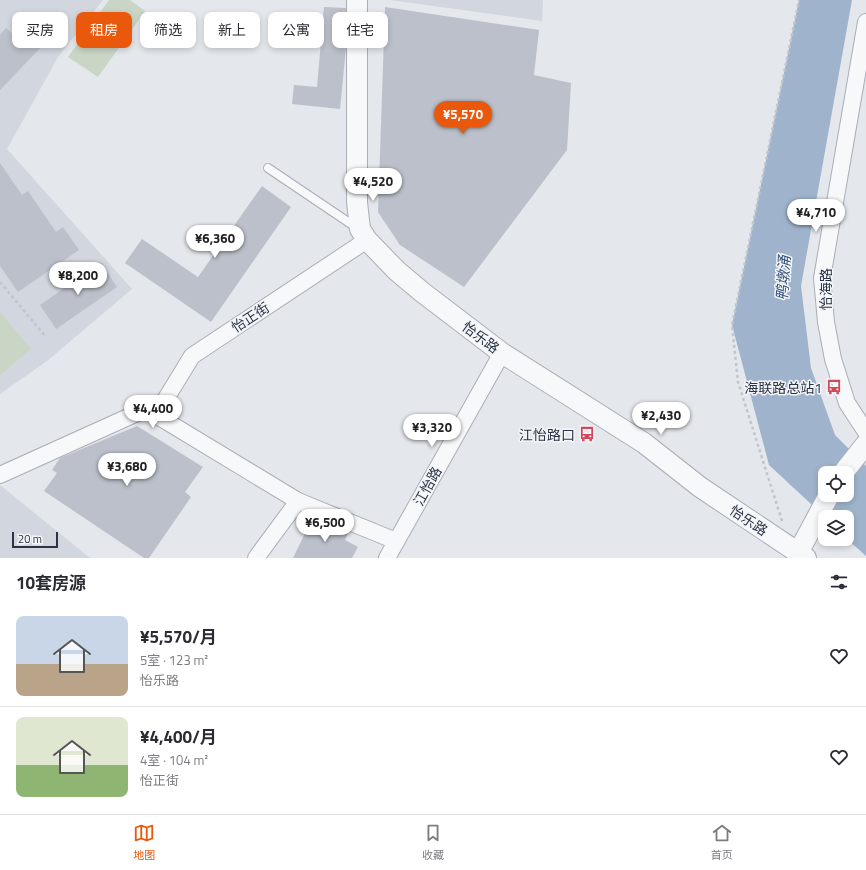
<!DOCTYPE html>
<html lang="zh">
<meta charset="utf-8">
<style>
:root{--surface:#fff;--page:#f2f2f3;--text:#2b2b33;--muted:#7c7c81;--line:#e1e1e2;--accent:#ea580c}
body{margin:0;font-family:"Titillium Web","Noto Sans SC",sans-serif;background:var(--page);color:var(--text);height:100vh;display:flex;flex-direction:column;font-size:15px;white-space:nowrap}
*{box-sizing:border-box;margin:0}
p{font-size:13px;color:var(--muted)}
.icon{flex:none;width:22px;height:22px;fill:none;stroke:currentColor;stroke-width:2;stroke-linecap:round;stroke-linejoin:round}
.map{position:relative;height:558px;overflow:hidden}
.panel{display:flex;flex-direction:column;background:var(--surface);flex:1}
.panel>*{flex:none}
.banner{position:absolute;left:12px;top:12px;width:400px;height:36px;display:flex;gap:8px}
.fabs{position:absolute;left:818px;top:466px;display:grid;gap:8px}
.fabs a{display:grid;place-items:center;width:36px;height:36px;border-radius:8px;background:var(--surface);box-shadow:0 2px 6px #0003;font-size:20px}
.scale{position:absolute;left:12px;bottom:10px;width:46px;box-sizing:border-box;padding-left:4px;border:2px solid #2b3445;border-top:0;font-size:11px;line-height:14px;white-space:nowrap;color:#2b3445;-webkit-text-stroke:3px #f4f6f9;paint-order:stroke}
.price{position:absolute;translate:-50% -34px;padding:0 9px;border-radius:14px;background:#fff;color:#222;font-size:13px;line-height:26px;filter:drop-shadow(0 1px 2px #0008)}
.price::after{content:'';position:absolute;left:50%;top:24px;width:12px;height:9px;margin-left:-6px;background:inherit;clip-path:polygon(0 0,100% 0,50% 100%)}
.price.active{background:var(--accent);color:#fff}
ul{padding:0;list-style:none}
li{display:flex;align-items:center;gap:12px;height:100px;padding:0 16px}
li+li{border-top:1px solid var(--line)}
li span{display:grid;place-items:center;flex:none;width:112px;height:80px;border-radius:8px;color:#555}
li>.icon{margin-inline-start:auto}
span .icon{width:48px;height:48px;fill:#fffc;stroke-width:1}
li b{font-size:17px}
h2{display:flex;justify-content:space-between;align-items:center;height:48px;padding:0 16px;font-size:17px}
.tag{padding:0 14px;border-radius:8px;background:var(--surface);box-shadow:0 2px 6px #0003;font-size:14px;line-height:36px}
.tag.active{background:var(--accent);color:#fff}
.menu{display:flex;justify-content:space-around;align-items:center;height:56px;border-top:1px solid var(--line);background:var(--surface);font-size:11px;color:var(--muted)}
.menu a{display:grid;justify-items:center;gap:2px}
.menu .active{color:var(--accent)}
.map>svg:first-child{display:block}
</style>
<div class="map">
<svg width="866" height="558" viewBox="0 0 866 558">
<rect width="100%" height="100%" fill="#e4e7ec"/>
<!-- built -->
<g fill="#d2d6de">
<path d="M 0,0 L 103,0 L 58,57 L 7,149 L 132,289 L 47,361 L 0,394 Z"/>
<path d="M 390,0 L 543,0 L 542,21 Z"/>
<path d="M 0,485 L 90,558 L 0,558 Z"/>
</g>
<!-- green -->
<g fill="#c9d6c5">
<path d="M 109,0 L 130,0 L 145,11 L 98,77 L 68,57 Z"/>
<path d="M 0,312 L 31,349 L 0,375 Z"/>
</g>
<!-- water -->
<path fill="#9fb4cc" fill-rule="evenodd" d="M 799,0 L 852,0 L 801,286 L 811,368 L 835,435 L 866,466 L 866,556 L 847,539 L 847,517 L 825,517 L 769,465 L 732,325 ZM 825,473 L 847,473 L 847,495 L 825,495 Z"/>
<!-- building -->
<g fill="#bbc0ca">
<path d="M 324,7 L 346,8 L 346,48 L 340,109 L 292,104 L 294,85 L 317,87 Z"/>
<path d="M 385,7 L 539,30 L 534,75 L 571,83 L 567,150 L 464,287 L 400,245 L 378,212 Z"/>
<path d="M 29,23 L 47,41 L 0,90 L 0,35 L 6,28 L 16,37 Z"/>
<path d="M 0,163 L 22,195 L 28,191 L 56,232 L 63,227 L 79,250 L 18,292 L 0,266 Z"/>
<path d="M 262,186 L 291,207 L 211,322 L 125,263 L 142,239 L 198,277 Z"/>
<path d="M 101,263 L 117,287 L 56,329 L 40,305 Z"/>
<path d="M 137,426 L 203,467 L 185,492 L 191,497 L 149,558 L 144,558 L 44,491 L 57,473 L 52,470 L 60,458 Z"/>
<path d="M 313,517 L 348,533 L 345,540 L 358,547 L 352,558 L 293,558 Z"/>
</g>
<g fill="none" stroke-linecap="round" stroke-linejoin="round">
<defs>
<path id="service" d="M 268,168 L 357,228"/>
<g id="minor">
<path d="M 866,22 L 822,278 L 826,322 L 833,359 L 847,403 L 866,432"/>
<path d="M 156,415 L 192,356 L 367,240"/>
<path d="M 0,475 L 146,409 L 298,501"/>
<path d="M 256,558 L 298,501 L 396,541"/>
<path d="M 387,558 L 502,353"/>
</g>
<g id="tertiary">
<path d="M 357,0 L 357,202 L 360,229 L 367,240 L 397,271 L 422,292 L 502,353 L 644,443 L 700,487 L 806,558"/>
<path d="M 843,473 L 866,444"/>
<path d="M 798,553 L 829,495"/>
</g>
</defs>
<!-- service casing -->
<use href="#service" stroke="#a9aeb7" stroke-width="10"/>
<!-- minor casing -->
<use href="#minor" stroke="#a9aeb7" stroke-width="18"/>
<!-- tertiary casing -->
<use href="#tertiary" stroke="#a9aeb7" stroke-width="22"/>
<!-- path -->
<g stroke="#c2c5cb" stroke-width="2.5" stroke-dasharray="3 3" stroke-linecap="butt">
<path d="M 0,282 L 46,337"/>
<path d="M 782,521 L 738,382 L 732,325 L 799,0"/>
</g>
<!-- service -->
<use href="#service" stroke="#f7f8fa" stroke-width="8"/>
<!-- minor -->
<use href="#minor" stroke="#f7f8fa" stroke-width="16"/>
<!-- tertiary -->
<use href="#tertiary" stroke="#f7f8fa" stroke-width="20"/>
</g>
<!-- icons -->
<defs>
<symbol id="bus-bare" viewBox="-9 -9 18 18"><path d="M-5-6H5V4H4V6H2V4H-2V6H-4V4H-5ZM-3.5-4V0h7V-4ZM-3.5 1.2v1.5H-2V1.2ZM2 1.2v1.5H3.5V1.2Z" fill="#d1495b" stroke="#f4f6f9" stroke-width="2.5" paint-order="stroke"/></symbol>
</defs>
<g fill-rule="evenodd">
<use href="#bus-bare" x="823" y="376" width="22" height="22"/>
<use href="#bus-bare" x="576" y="423" width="22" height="22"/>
</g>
<g text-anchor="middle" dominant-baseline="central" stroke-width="3" stroke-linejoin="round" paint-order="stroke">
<!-- street labels -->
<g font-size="14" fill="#2b3445" stroke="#f4f6f9">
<text transform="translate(825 289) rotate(-90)">怡海路</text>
<text transform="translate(250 317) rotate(-33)">怡正街</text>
<text transform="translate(481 337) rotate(37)">怡乐路</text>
<text transform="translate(427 486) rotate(-61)">江怡路</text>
<text transform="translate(749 520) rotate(34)">怡乐路</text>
</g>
<!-- poi labels -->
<g font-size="14" fill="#2b3445" stroke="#f4f6f9" text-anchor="end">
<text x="822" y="387">海联路总站1</text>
<text x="575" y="434">江怡路口</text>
</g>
<!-- water labels -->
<g font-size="15" font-style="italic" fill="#34527a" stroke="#f4f6f9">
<text transform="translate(783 278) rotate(-86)">鸭墩涌</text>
</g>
</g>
</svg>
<div class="fabs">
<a><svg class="icon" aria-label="locate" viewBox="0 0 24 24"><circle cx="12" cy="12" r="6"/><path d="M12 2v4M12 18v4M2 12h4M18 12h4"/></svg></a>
<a><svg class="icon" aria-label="layers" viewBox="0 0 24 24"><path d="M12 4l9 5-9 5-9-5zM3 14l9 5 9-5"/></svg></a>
</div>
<div class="scale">20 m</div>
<b class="price active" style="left:463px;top:135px">¥5,570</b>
<b class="price" style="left:373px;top:202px">¥4,520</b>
<b class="price" style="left:816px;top:233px">¥4,710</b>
<b class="price" style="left:215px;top:259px">¥6,360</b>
<b class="price" style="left:78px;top:296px">¥8,200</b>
<b class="price" style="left:153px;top:429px">¥4,400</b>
<b class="price" style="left:661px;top:436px">¥2,430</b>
<b class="price" style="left:432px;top:448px">¥3,320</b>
<b class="price" style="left:127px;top:487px">¥3,680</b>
<b class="price" style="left:325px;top:543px">¥6,500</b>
<div class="banner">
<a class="tag">买房</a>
<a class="tag active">租房</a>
<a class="tag">筛选</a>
<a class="tag">新上</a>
<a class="tag">公寓</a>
<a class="tag">住宅</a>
</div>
</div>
<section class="panel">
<h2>10套房源<svg class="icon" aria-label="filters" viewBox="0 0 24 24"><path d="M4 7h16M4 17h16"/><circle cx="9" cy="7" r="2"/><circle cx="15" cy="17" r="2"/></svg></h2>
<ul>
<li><span style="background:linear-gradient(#c9d6e8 60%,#b9a48a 0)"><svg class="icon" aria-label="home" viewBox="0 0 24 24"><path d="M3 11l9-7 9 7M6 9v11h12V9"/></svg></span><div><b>¥5,570/月</b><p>5室 · 123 m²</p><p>怡乐路</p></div><svg class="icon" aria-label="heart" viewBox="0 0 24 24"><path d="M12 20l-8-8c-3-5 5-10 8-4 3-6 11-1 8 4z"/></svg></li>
<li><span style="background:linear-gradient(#dfe7d0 60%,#8fb573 0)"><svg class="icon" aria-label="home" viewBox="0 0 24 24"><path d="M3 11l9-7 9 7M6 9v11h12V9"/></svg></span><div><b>¥4,400/月</b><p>4室 · 104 m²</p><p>怡正街</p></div><svg class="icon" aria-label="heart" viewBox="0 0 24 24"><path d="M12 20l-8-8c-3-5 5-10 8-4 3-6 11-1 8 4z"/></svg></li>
</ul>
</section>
<nav class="menu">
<a class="active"><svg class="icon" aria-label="map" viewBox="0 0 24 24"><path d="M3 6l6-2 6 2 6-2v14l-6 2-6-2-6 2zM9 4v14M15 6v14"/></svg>地图</a>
<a><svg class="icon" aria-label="saved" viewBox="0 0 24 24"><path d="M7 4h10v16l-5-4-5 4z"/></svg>收藏</a>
<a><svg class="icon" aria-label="home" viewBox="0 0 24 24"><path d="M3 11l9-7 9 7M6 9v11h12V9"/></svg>首页</a>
</nav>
